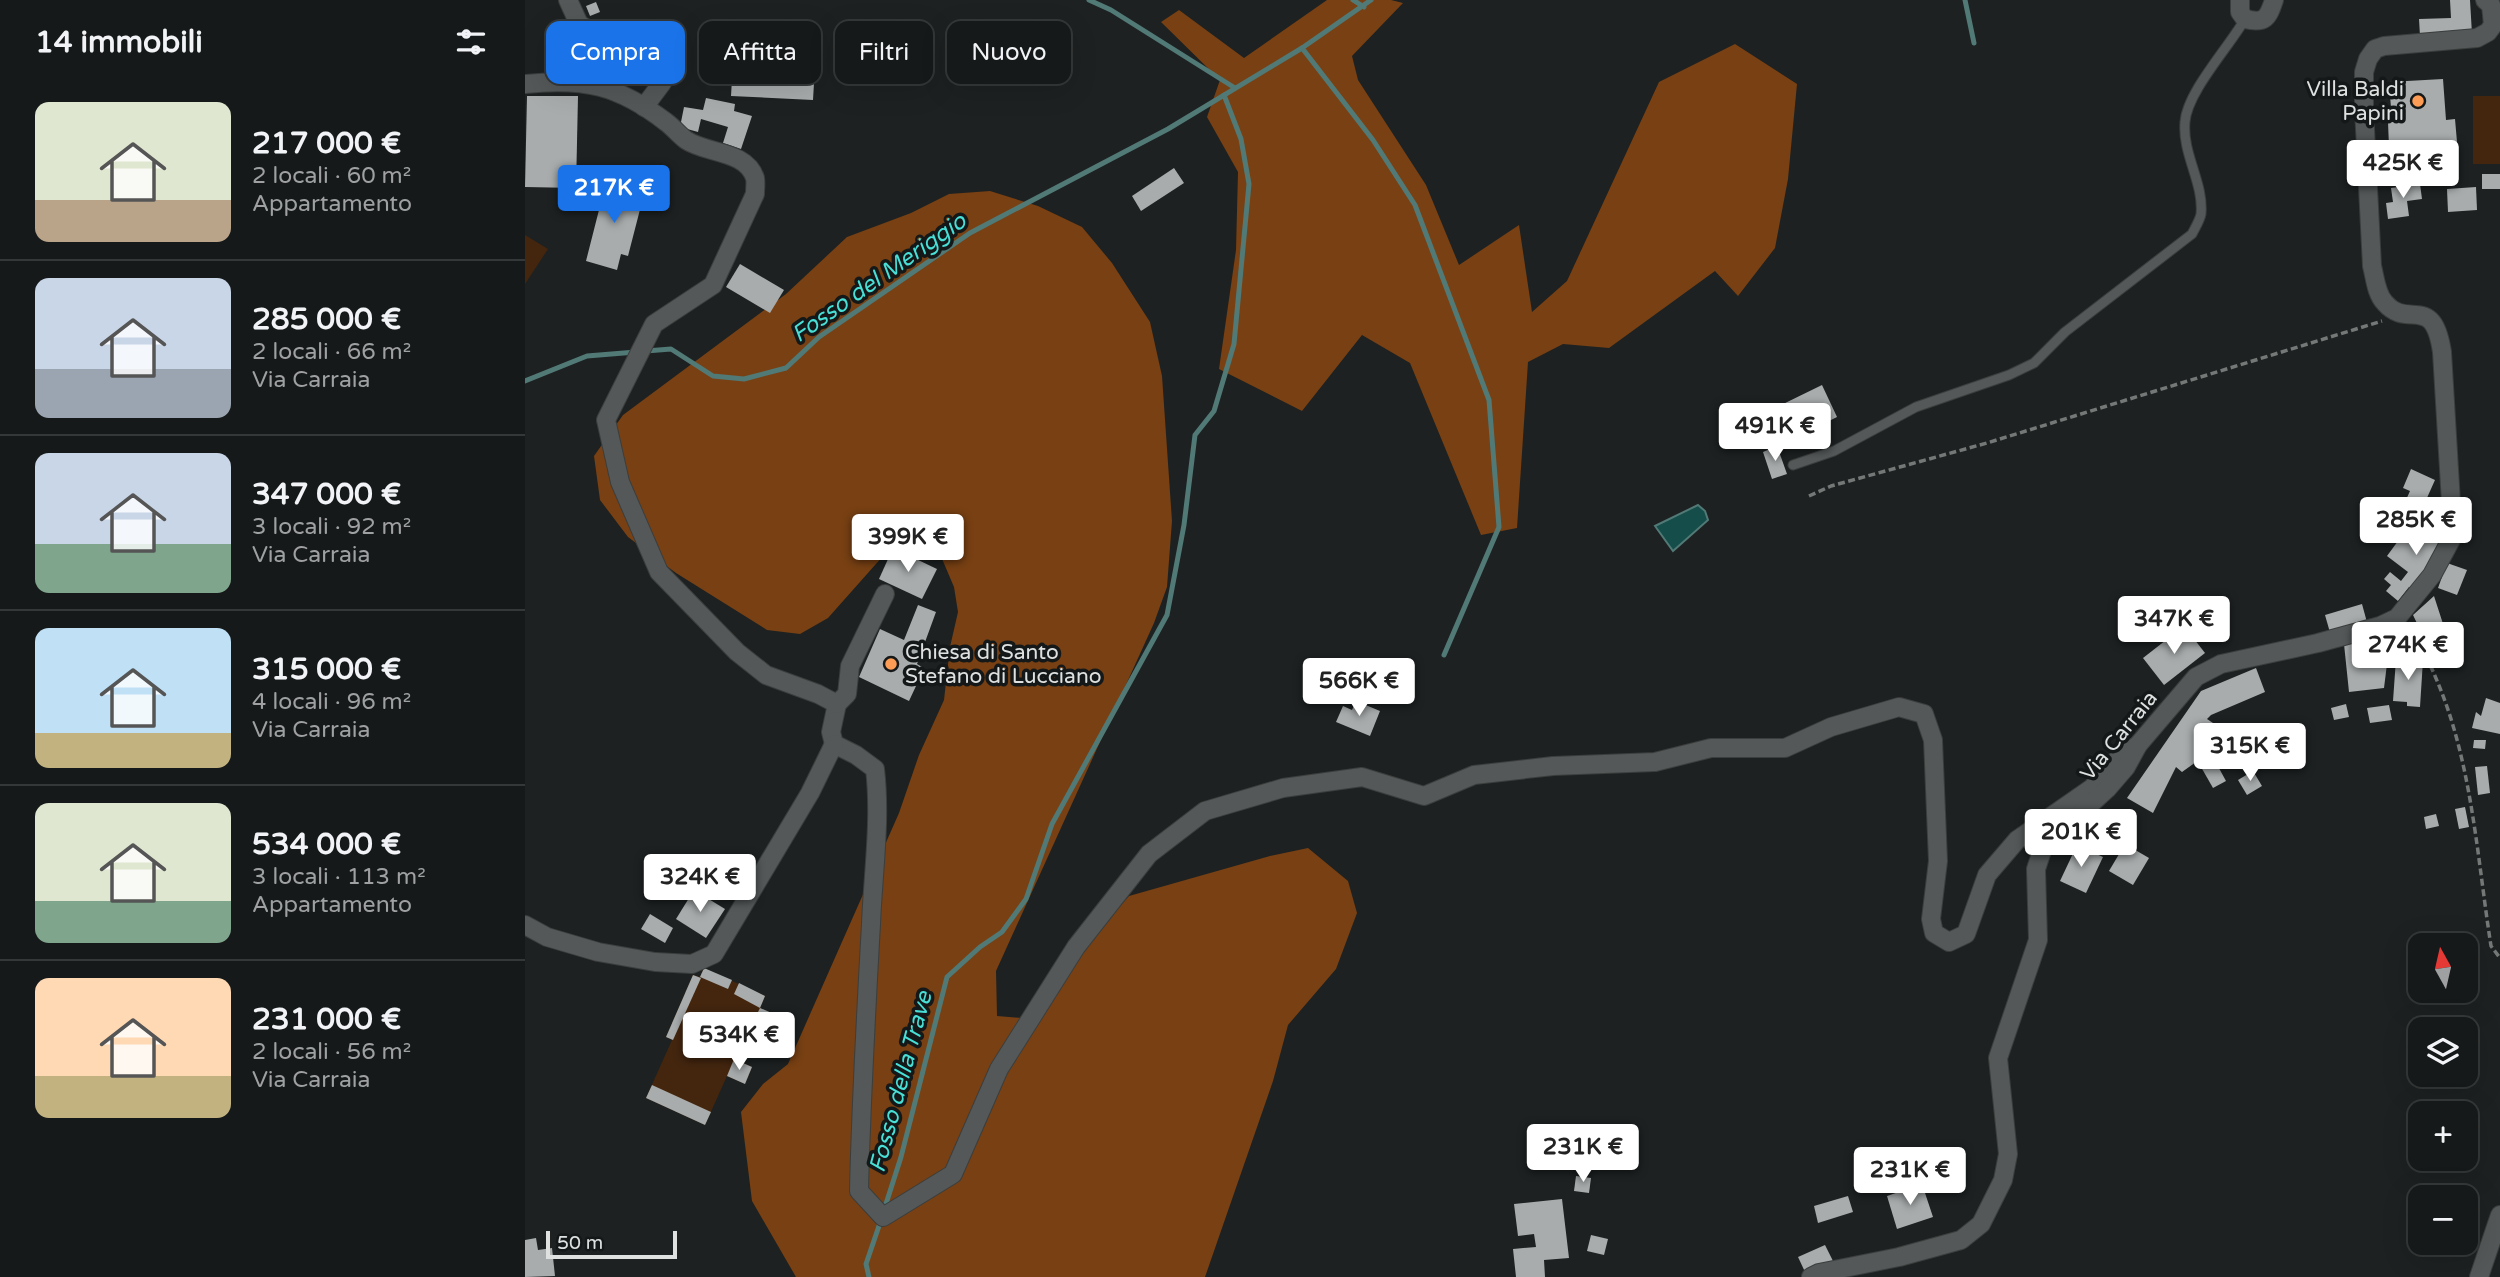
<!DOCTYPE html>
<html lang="it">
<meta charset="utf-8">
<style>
:root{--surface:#161919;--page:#1f2222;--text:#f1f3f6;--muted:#9ea0a2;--line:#353838;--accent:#1a73e8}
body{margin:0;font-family:"Varela Round",sans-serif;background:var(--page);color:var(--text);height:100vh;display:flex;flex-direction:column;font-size:26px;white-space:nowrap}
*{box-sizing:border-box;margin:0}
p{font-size:23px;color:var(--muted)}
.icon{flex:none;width:38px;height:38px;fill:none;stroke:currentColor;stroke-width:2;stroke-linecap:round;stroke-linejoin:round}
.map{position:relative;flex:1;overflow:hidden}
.sheet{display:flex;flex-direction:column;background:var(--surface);width:525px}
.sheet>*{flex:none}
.banner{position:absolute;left:21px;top:21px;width:665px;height:63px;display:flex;gap:14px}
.needle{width:46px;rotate:352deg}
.controls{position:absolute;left:1883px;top:933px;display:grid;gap:14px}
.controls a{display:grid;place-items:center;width:70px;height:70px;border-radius:14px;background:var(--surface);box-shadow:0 7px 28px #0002,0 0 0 2px var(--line);font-size:35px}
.scale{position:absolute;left:21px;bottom:18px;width:131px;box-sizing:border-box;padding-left:7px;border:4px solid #dee1e0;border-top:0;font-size:19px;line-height:24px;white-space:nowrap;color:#dee1e0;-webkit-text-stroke:5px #141818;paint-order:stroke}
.price{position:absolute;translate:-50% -60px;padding:0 16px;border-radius:7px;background:#fff;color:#222;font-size:23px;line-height:46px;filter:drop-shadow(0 2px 4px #0008)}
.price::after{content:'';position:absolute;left:50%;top:42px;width:21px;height:16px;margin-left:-10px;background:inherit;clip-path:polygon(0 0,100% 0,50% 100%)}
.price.selected{background:var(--accent);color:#fff}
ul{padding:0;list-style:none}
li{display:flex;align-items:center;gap:21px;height:175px;padding:0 35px}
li+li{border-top:2px solid var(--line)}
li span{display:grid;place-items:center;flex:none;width:196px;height:140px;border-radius:14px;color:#555}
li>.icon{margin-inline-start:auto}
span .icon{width:84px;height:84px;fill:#fffc;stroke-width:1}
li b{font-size:30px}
h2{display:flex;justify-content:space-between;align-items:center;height:84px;padding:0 35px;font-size:30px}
.tag{padding:0 24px;border-radius:14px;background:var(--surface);box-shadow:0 7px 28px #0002,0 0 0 2px var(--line);font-size:24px;line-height:63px}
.tag.selected{background:var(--accent);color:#fff}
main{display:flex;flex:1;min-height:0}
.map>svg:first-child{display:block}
</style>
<main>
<section class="sheet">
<h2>14 immobili<svg class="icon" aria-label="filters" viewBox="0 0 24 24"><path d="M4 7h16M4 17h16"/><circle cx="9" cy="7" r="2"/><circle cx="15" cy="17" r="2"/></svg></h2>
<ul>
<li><span style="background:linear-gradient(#dfe7d0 70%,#b9a48a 0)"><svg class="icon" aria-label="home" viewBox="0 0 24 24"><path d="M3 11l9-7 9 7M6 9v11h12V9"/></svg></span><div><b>217 000 €</b><p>2 locali · 60 m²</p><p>Appartamento</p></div></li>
<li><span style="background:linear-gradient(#c9d6e8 65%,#9aa5b1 0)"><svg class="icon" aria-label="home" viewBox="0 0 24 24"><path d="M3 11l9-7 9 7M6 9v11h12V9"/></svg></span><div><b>285 000 €</b><p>2 locali · 66 m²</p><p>Via Carraia</p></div></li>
<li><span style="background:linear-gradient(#c9d6e8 65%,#7fa58c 0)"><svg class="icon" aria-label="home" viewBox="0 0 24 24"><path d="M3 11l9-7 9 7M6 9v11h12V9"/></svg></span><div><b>347 000 €</b><p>3 locali · 92 m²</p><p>Via Carraia</p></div></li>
<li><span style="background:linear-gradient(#bfe0f5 75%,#c2b280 0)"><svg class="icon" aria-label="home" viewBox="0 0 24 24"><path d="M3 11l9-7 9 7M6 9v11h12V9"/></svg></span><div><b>315 000 €</b><p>4 locali · 96 m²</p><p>Via Carraia</p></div></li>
<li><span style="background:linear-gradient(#dfe7d0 70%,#7fa58c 0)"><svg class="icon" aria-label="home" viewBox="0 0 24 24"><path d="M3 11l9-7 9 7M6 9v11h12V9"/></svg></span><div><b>534 000 €</b><p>3 locali · 113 m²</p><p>Appartamento</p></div></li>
<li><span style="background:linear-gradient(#ffd9b3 70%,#c2b280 0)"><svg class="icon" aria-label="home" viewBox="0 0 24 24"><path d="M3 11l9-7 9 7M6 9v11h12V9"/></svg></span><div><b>231 000 €</b><p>2 locali · 56 m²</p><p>Via Carraia</p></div></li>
</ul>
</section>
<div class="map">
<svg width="1975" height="1277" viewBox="0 0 1975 1277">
<rect width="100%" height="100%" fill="#1d2121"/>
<!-- green -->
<g fill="#44260f">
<rect x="1948" y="96" width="27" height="68"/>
<path d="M 0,235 L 23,249 L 0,284 Z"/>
<path d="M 179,968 L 240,996 L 235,1008 L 249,1014 L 236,1044 L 220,1038 L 210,1059 L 227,1067 L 220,1084 L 202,1076 L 180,1125 L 121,1098 L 147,1040 L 141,1037 L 168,975 L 175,977 Z"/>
</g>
<!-- forest -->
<g fill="#784013">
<path d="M 802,0 L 866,0 L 878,3 L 827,56 L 833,80 L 901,185 L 934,265 L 994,225 L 1007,312 L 1042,281 L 1134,82 L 1210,44 L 1272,84 L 1263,179 L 1250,248 L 1213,296 L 1190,271 L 1084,348 L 1038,344 L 1003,362 L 992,528 L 956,535 L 885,363 L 837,335 L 777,411 L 694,369 L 711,250 L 713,172 L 682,117 L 695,80 L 636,22 L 654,10 L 719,58 Z"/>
<path d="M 465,191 L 513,206 L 557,227 L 587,263 L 625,322 L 637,376 L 647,521 L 642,587 L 629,623 L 471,971 L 472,1016 L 497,1018 L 604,896 L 745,856 L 783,848 L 823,881 L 832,913 L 811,969 L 763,1025 L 748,1081 L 680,1277 L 271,1277 L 227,1201 L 216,1112 L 238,1084 L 263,1064 L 374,813 L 394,755 L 419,700 L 425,647 L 433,612 L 429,587 L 415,554 L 400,548 L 366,547 L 303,618 L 275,634 L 242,630 L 151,573 L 103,537 L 75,500 L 69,456 L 98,415 L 261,294 L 322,237 L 386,213 L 424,194 Z"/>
</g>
<!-- water -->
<path fill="#144d49" stroke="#517976" stroke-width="2" d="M 1173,505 L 1180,511 L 1183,520 L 1148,551 L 1130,526 Z"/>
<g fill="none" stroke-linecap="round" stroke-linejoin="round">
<!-- stream -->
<g stroke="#517976" stroke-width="5">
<path d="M 564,0 L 586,10 L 710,88"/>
<path d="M 828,0 L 839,7"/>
<path d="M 1440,0 L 1449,43"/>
<path d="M 777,48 L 848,140 L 890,205 L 964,400 L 974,527 L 919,655"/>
<path d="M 121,351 L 146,349 L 188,376 L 219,379 L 261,368 L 294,337 L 445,233 L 643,129 L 777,48 L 846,0"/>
<path d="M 0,381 L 62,356 L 111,352"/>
<path d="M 359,1210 L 376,1157 L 422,977 L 455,947 L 477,932 L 501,899 L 527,824 L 642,615 L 659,525 L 670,435 L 689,411 L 709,344 L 724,184 L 716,139 L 699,95"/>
<path d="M 344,1277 L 341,1264 L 356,1220"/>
</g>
</g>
<!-- building -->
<g fill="#a8acac">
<path d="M 1925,0 L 1945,0 L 1947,34 L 1895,36 L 1894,19 L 1926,18 Z"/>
<path d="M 71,2 L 75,12 L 65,16 L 61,6 Z"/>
<path d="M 233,71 L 277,73 L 276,83 L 289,83 L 288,100 L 206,96 L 207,79 L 232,80 Z"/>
<path d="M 1918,79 L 1921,120 L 1930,119 L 1932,142 L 1864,147 L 1863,122 L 1867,121 L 1864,82 Z"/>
<path d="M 2,96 L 53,96 L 51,188 L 0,187 Z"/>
<path d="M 181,98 L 210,104 L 209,111 L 227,116 L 216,149 L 198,143 L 203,127 L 176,119 L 173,132 L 155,127 L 159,107 L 178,110 Z"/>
<path d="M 649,168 L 659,183 L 616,211 L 607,196 Z"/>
<rect x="1957" y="174" width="18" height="15"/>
<path d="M 76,182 L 119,194 L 103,256 L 96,254 L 92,270 L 61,261 L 75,206 L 70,205 Z"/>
<path d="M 1895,184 L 1897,199 L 1882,201 L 1884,216 L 1863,219 L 1861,203 L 1868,202 L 1866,188 Z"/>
<path d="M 1951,187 L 1952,210 L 1923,212 L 1922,189 Z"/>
<path d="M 215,264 L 259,290 L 245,313 L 201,287 Z"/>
<path d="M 1297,385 L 1312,417 L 1262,442 L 1256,428 L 1259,427 L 1250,408 Z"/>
<path d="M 1252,446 L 1262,474 L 1247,479 L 1238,452 Z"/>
<path d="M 1886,469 L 1910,480 L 1897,509 L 1880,502 L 1885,491 L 1878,488 Z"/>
<path d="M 1906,517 L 1926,531 L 1903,563 L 1910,568 L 1891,593 L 1884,587 L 1873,601 L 1861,591 L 1866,585 L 1859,579 L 1865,572 L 1876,581 L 1883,572 L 1862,556 L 1884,526 L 1894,533 Z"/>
<path d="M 368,548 L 412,569 L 397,599 L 354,579 Z"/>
<path d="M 1922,563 L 1942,570 L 1932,595 L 1913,588 Z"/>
<path d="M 1909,596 L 1920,630 L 1914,633 L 1919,643 L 1905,650 L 1888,615 Z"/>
<path d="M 1837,604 L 1843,626 L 1806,636 L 1800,615 Z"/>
<path d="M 393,605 L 411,612 L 392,664 L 397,667 L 395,671 L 390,668 L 393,671 L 393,677 L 389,682 L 383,683 L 391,686 L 384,701 L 334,677 L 355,629 L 379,640 Z"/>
<path d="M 1659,626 L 1680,653 L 1639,685 L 1618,658 Z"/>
<path d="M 1845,637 L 1865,640 L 1859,688 L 1824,692 L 1819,644 Z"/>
<path d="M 1871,659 L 1898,660 L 1895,707 L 1882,706 L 1882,702 L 1868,701 Z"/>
<path d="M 1731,668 L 1740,692 L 1686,715 L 1682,719 L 1688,723 L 1684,736 L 1687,747 L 1678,757 L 1657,772 L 1651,767 L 1628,813 L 1602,798 L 1676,691 Z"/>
<path d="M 1961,698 L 1975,703 L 1975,734 L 1947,728 L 1951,712 L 1956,716 Z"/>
<path d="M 831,701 L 855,711 L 845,736 L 811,722 L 818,706 L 827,710 Z"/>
<path d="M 1821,704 L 1824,717 L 1809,720 L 1806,708 Z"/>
<path d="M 1864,705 L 1867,720 L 1845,723 L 1842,708 Z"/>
<path d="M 1949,740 L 1961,740 L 1960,749 L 1948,748 Z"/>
<path d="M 1689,759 L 1701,781 L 1688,788 L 1676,767 Z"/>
<path d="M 1962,766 L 1965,793 L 1953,795 L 1950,767 Z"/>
<path d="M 1728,771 L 1737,786 L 1722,795 L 1713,780 Z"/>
<path d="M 1940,807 L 1944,827 L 1934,829 L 1930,809 Z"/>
<path d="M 1587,811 L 1598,820 L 1591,828 L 1599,834 L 1587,849 L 1568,833 Z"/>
<path d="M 1911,814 L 1914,826 L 1901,829 L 1899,817 Z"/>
<path d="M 1600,844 L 1624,858 L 1608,885 L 1584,871 Z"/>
<path d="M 1552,845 L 1578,857 L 1561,893 L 1535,881 Z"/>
<path d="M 169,890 L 200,909 L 181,938 L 151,919 Z"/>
<path d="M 125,914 L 148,928 L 140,943 L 116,929 Z"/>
<path d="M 179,968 L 207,980 L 203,989 L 175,977 Z"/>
<path d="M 168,975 L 176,978 L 148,1040 L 141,1037 Z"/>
<path d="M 214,983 L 240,996 L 235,1008 L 209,994 Z"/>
<path d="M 235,1008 L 249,1014 L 236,1044 L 220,1038 Z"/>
<path d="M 209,1059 L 227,1067 L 220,1084 L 202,1076 Z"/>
<path d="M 127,1085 L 186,1112 L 180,1125 L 121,1098 Z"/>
<path d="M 1051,1176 L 1066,1178 L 1064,1193 L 1049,1191 Z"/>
<path d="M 1397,1184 L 1408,1217 L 1372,1229 L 1362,1196 Z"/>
<path d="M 1323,1196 L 1328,1212 L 1293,1223 L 1289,1206 Z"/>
<path d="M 1037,1199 L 1044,1258 L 1019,1260 L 1020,1277 L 991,1277 L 988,1249 L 1011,1247 L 1009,1234 L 993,1236 L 989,1204 Z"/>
<path d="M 1066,1235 L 1083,1239 L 1079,1255 L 1062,1251 Z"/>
<path d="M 11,1238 L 13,1250 L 27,1248 L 30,1276 L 0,1277 L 0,1240 Z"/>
<path d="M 1300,1245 L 1308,1261 L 1281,1274 L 1273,1257 Z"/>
</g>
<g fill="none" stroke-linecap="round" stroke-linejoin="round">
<defs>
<path id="lane" d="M 1268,465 L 1309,451 L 1391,407 L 1484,375 L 1509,363 L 1540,332 L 1667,234 C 1670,228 1675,220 1676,214 C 1679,183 1657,154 1660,122 C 1662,92 1704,47 1720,19"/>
<g id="street">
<path d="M 43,0 L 54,24 L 132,70 L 137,83 L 119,107"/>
<path d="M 1715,0 L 1715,12 L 1720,19 C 1740,24 1743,18 1749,0"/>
<path d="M 0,84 C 59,78 93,85 141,122 C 148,127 154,135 161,140 C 181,154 221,150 230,178 C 231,182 230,189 230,194 L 188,285 L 129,324 L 81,420 L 95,482 L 134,572 L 212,652 L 241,675 L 293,694 L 312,704 L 306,732 L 309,744 L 331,755 L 350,769 C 356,820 348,873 346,924 C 341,1013 336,1102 334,1191 L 358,1217 L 428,1174 L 474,1069 L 551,947 L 624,854 L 680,811 L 758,788 L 837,777 L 899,796 L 949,775 L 1028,766 L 1130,762 L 1186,748 L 1260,748 L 1306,727 L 1374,707 L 1399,714 L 1408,740 L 1413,861 L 1406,919 L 1409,933 L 1424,942 L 1441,934 L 1462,875 L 1492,840 L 1567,788 L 1592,760 L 1613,745"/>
<path d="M 312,704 L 322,694 L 325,666 L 360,594"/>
<path d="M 0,925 L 22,937 L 73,952 L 130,962 L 167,964 L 189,954 L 285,793 L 309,744"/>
<path d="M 1286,1277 L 1294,1273 L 1374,1257 L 1436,1240 L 1456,1224 L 1478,1180 L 1483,1154 L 1473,1058 L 1513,940 L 1511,869 L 1518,848 L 1582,789 L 1601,767 L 1613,745 L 1671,677 L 1696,664 L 1793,643 L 1855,626 L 1872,618 L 1907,575 L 1928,536 L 1917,352 C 1908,292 1883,330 1860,303 C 1851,294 1850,277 1847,266 L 1839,109 L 1839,72 L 1843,59 L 1850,49 L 1859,46 L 1952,38 L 1963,32 L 1968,25 L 1966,5 L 1960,0"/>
<path d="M 1954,1277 L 1975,1215"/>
</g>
</defs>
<!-- lane casing -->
<use href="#lane" stroke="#3b3e3d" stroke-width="11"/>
<!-- street casing -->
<use href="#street" stroke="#3b3e3d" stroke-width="20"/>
<!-- path -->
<g stroke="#747877" stroke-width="3.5" stroke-dasharray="7 3.5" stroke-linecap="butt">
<path d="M 1284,496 L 1306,486 L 1462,443 L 1857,321"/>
<path d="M 1881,631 C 1891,645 1904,660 1910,676 C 1947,760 1952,857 1966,946 L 1975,958"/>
</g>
<!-- lane -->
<use href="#lane" stroke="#545858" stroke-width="9"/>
<!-- street -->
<use href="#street" stroke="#545858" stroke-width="18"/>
</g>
<!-- markers -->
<g fill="#fd9c55" stroke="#141818" stroke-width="2.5">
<circle cx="1893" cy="101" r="7"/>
<circle cx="366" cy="664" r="7"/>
</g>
<g text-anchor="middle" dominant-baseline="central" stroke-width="7" stroke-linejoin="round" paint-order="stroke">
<!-- poi labels -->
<g font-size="21" fill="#dee1e0" stroke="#141818" text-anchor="end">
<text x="1879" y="89">Villa Baldi<tspan x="1879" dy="24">Papini</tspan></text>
<text x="380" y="652" text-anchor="start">Chiesa di Santo<tspan x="380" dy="24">Stefano di Lucciano</tspan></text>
</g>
<!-- street labels -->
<g font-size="21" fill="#dee1e0" stroke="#141818">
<text transform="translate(1594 736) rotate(-51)">Via Carraia</text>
</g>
<!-- water labels -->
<g font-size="23" font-style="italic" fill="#48dfd7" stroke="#141818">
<text transform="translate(354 278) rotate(-35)">Fosso del Meriggio</text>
<text transform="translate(376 1082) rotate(-75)">Fosso della Trave</text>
</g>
</g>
</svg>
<div class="controls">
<a><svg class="needle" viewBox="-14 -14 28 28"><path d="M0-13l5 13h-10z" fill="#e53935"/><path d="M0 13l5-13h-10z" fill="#9ea0a2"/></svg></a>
<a><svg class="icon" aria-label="layers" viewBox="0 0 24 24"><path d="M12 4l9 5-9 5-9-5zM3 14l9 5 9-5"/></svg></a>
<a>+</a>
<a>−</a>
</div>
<div class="scale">50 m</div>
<b class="price" style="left:1878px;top:200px">425K €</b>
<b class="price selected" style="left:89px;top:225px">217K €</b>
<b class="price" style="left:1250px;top:463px">491K €</b>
<b class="price" style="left:1891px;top:557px">285K €</b>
<b class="price" style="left:383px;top:574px">399K €</b>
<b class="price" style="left:1649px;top:656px">347K €</b>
<b class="price" style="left:1883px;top:682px">274K €</b>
<b class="price" style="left:834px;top:718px">566K €</b>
<b class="price" style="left:1725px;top:783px">315K €</b>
<b class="price" style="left:1556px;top:869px">201K €</b>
<b class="price" style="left:175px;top:914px">324K €</b>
<b class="price" style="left:214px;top:1072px">534K €</b>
<b class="price" style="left:1058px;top:1184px">231K €</b>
<b class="price" style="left:1385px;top:1207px">231K €</b>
<div class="banner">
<a class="tag selected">Compra</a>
<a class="tag">Affitta</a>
<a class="tag">Filtri</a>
<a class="tag">Nuovo</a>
</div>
</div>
</main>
